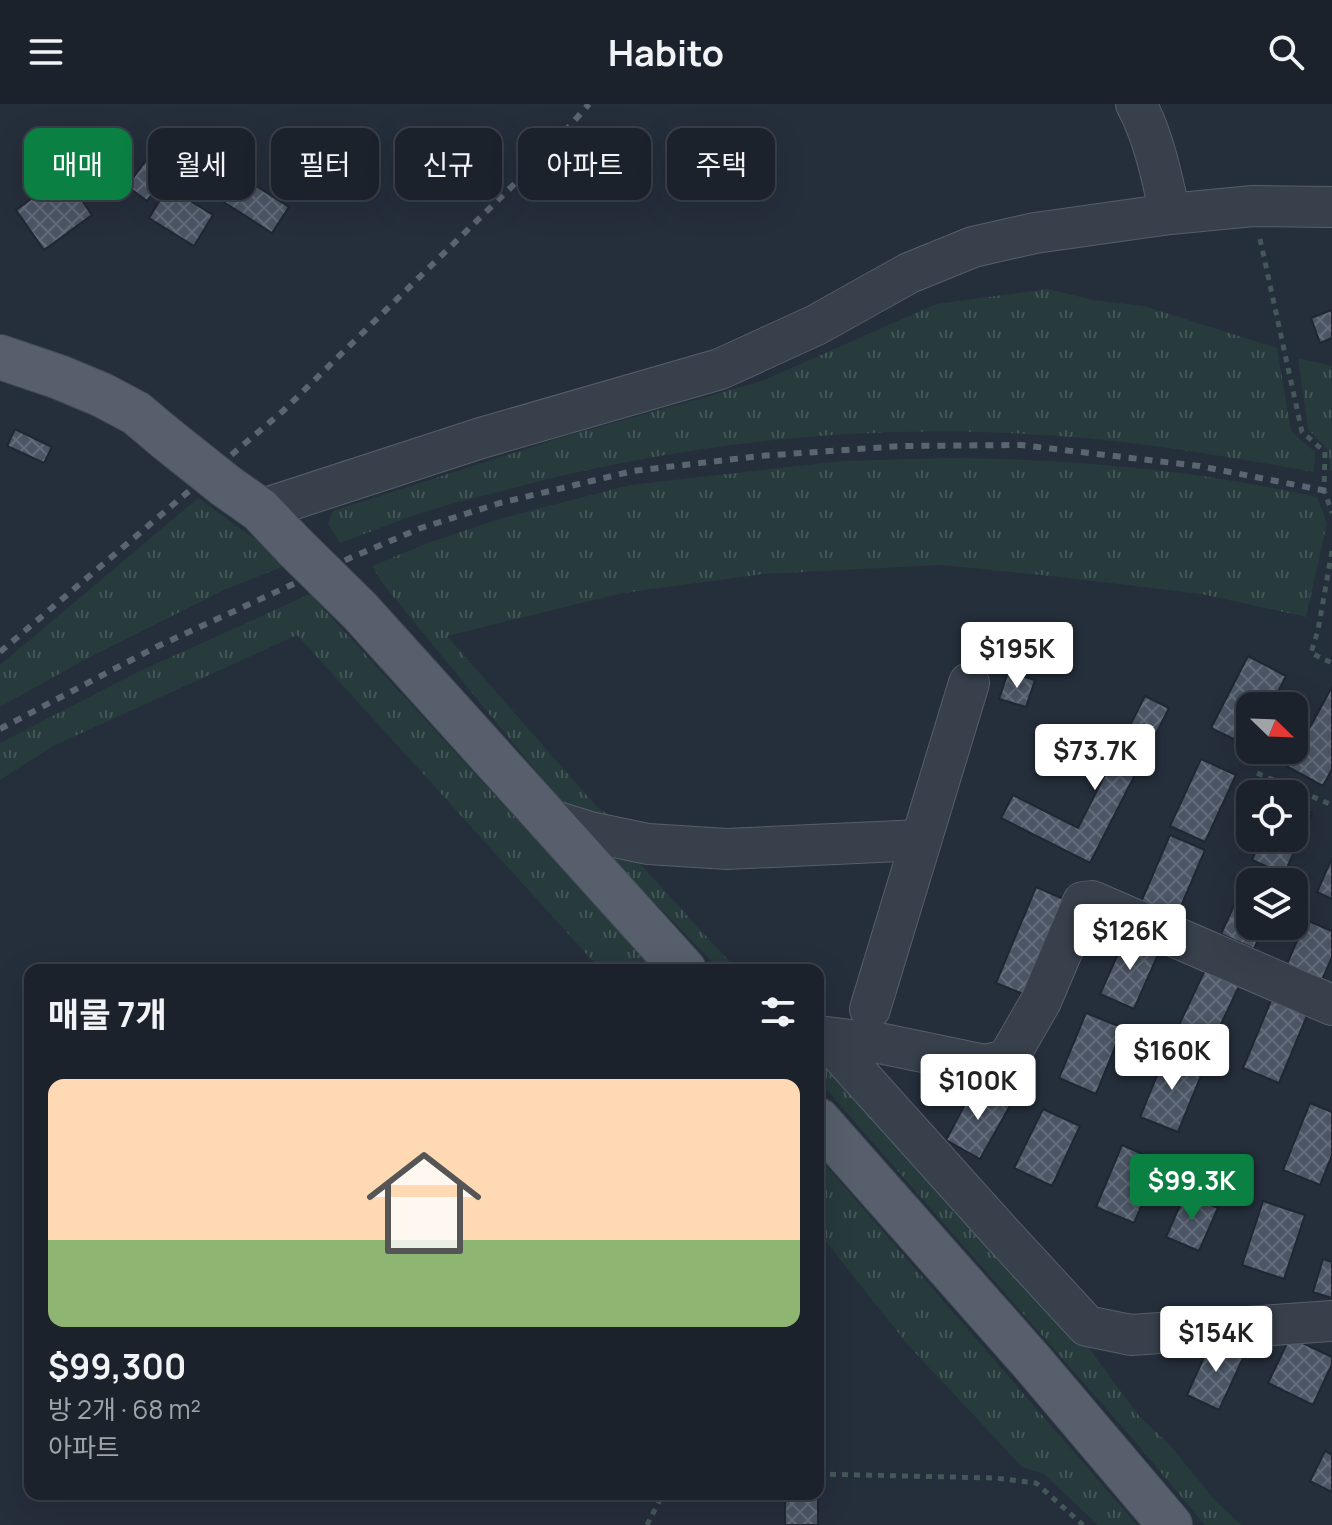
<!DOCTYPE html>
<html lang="ko">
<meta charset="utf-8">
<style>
:root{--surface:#1c222c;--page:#292f38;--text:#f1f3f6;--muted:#a0a4a9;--line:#3a3f48;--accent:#0b8043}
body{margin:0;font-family:Manrope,"Noto Sans KR",sans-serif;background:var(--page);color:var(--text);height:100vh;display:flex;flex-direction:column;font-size:30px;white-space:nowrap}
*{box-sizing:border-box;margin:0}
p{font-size:26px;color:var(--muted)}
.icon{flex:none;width:44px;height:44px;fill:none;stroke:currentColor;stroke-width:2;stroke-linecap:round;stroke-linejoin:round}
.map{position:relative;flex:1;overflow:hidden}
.side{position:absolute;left:24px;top:860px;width:800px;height:536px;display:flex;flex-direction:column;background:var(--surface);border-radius:16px;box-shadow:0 8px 32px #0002,0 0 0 2px var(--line)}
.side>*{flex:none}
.hud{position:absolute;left:24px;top:24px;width:800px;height:72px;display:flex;gap:16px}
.needle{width:52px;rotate:113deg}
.fabs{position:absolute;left:1236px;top:588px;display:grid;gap:16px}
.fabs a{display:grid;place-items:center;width:72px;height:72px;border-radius:16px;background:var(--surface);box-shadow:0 8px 32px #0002,0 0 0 2px var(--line);font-size:40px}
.price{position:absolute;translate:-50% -68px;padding:0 18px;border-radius:8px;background:#fff;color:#222;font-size:26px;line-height:52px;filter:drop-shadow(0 2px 4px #0008)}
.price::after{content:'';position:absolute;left:50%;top:48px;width:24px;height:18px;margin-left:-12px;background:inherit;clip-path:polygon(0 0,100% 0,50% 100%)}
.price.selected{background:var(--accent);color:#fff}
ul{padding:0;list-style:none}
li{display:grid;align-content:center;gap:16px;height:424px;padding:0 24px}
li+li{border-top:2px solid var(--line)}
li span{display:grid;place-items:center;height:248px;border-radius:16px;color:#555}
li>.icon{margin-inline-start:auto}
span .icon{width:144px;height:144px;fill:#fffc;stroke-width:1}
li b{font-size:34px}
h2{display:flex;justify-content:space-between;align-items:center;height:96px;padding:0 24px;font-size:34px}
.pill{padding:0 28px;border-radius:16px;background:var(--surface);box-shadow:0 8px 32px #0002,0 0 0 2px var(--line);font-size:28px;line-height:72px}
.pill.selected{background:var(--accent);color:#fff}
header{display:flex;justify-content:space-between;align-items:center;height:104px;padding:0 24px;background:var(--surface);font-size:36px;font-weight:700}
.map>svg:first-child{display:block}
</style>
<header><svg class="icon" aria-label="menu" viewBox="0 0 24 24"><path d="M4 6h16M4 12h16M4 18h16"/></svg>Habito<svg class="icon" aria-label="search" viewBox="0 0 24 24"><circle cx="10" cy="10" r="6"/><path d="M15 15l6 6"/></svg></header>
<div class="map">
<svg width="1332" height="1421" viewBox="0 0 1332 1421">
<defs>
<pattern id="grass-tufts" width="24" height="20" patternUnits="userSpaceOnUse" patternTransform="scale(2)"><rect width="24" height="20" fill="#273a3c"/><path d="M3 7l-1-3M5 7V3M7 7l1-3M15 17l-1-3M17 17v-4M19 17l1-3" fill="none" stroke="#445557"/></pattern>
<pattern id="building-cross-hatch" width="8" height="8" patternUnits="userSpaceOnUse" patternTransform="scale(2)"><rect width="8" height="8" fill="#4b5565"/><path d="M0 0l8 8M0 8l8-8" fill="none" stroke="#636c7a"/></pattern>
</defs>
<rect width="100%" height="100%" fill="#252e3b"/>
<!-- grass -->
<g fill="url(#grass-tufts)">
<path d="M 1048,185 L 1093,196 L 1144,202 L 1277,244 L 1291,327 L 1315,348 L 1314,368 C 1219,351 1124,335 1027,330 C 848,320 667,341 495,389 C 471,395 448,400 425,408 C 396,417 368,429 340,439 L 328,420 L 333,407 L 560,334 L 762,277 L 936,200 Z"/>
<path d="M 1298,254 L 1332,262 L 1332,367 L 1330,366 L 1329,347 L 1308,325 Z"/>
<path d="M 949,354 C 1073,355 1196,366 1317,393 L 1327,419 L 1306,513 L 1201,490 L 1060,473 L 942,461 L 764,470 L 623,489 L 447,532 L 597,703 L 644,732 L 567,705 L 383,480 L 372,462 L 428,439 L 502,414 L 630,381 L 842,357 Z"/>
<path d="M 198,394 L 255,435 L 282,463 L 224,486 L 86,555 L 0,603 L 0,561 Z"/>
<path d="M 310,490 L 655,866 L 601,866 L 297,531 L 53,642 L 0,676 L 0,639 L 138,568 Z"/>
<path d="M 603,745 L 634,753 L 737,866 L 720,866 Z"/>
<path d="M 818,941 L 1083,1236 L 1139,1312 L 1169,1340 L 1214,1395 L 1241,1421 L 1205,1421 L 1132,1334 L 818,976 Z"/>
<path d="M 818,1052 L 1137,1421 L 1098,1421 L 1044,1370 L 1022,1363 L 909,1242 L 818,1128 Z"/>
</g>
<!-- building -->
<g fill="url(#building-cross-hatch)" stroke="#1f2732" stroke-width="2">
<path d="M 170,24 L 189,39 L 147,97 L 127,82 Z"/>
<path d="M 579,32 L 592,44 L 571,66 L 558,54 Z"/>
<path d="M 197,44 L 289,103 L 272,129 L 180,70 Z"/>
<path d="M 64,71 L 92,111 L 44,146 L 16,106 Z"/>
<path d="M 168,83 L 213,111 L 194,142 L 149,114 Z"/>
<path d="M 1332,206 L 1332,234 L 1320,239 L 1311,214 Z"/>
<path d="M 15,325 L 52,343 L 44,359 L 7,342 Z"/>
<path d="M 1248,552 L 1286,572 L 1271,602 L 1250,602 L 1250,643 L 1211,624 Z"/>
<path d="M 1008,568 L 1035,576 L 1026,603 L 999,595 Z"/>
<path d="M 1332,583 L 1332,665 L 1323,682 L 1288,663 Z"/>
<path d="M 1145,592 L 1169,604 L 1090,759 L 1001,714 L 1013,691 L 1078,724 Z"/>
<path d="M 1201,655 L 1236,671 L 1205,738 L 1170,722 Z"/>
<path d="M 1294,701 L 1312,709 L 1284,770 L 1252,756 L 1261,734 L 1294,734 Z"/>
<path d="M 1170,731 L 1205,746 L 1173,821 L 1138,805 Z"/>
<path d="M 1332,754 L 1332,795 L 1317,788 Z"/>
<path d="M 1036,783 L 1075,800 L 1036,895 L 996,879 Z"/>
<path d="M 1242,784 L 1250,787 L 1250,822 L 1264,822 L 1254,845 L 1221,830 Z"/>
<path d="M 1306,816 L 1332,827 L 1332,853 L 1322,876 L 1287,860 Z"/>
<path d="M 1126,832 L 1160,846 L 1134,905 L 1100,890 Z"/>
<path d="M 1207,862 L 1241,878 L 1212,939 L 1178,923 Z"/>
<path d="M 1278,880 L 1314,895 L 1279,979 L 1243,964 Z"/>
<path d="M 1086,909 L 1123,924 L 1096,990 L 1059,974 Z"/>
<path d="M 1167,947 L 1205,962 L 1178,1028 L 1140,1013 Z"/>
<path d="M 976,980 L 1011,1000 L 980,1055 L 946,1036 Z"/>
<path d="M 1310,999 L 1332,1008 L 1332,1051 L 1320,1081 L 1283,1066 Z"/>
<path d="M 1043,1005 L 1080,1022 L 1052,1082 L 1014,1064 Z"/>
<path d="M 1122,1041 L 1161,1058 L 1134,1119 L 1096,1103 Z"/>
<path d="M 1185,1090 L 1218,1104 L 1199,1147 L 1166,1133 Z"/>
<path d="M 1263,1097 L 1305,1111 L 1284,1175 L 1242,1161 Z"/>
<path d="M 1323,1155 L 1332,1158 L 1332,1194 L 1313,1188 Z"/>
<path d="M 1290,1233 L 1332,1253 L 1332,1260 L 1313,1301 L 1268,1279 Z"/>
<path d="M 1212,1235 L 1245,1250 L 1219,1306 L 1187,1291 Z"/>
<path d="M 1325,1347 L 1332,1351 L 1332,1388 L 1310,1377 Z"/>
<path d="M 818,1381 L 818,1421 L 785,1421 L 785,1390 L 818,1390 Z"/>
</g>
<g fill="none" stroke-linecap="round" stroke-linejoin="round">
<defs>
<g id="minor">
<path d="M 1136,0 C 1154,33 1162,74 1170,110"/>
<path d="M 260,406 L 481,334 L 720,265 L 816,221 L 909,169 L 973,143 L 1035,129 L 1170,110 L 1253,102 L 1332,103"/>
<path d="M 545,714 L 590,728 L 648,740 L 727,745 L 921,736"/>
<path d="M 870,905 L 969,579"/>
<path d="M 818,932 L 884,940 L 985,961 L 1007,956 L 1041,897 L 1083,798 L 1092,797 L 1332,901"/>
<path d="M 826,934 L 1004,1132 L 1087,1222 L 1131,1231 L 1332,1217"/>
</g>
<g id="major">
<path d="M 0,253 L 59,273 L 102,291 L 136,309 L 167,335"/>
<path d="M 226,382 L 260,406 L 295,443"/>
<path d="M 360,507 L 684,866"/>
<path d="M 818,1016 L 1031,1257 L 1170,1421"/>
</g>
</defs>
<!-- minor casing -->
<use href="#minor" stroke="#565e69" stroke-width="42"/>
<!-- major casing -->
<use href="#major" stroke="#414954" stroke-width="46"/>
<!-- path -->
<g stroke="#445759" stroke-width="5" stroke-dasharray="6 6" stroke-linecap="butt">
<path d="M 1260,135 L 1302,328 L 1325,348 L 1324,386 L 1332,409"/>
<path d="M 1332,447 L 1318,526 L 1311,549 L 1332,559"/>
<path d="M 1257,669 L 1332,701"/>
<path d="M 818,1370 L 995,1374 L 1036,1379 L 1083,1421"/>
<path d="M 647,1421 L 663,1390"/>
</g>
<!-- minor -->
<use href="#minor" stroke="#38404c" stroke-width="40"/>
<!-- major -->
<use href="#major" stroke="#565f6b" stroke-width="44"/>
<!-- rail -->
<g stroke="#5b6472" stroke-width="6" stroke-dasharray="8 8" stroke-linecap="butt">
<path d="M 0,548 L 283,307 L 547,48 L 589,0"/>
<path d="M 0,625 L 156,543 L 350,454 L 421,424 L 500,399 L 633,367 L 760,352 L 901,342 L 1021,341 L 1199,362 L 1332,388"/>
</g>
<defs>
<g id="major-bridge">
<path d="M 167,335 L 226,382"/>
<path d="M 295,443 L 360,507"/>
</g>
</defs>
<!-- major-bridge casing -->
<use href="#major-bridge" stroke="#414954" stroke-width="46" stroke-linecap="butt"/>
<!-- major-bridge -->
<use href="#major-bridge" stroke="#565f6b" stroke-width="44"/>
</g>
</svg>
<div class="fabs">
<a><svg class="needle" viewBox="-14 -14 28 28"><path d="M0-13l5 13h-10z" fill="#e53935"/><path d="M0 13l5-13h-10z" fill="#a0a4a9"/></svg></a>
<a><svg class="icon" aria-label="locate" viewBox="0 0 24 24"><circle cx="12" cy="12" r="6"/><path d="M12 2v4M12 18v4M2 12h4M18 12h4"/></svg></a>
<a><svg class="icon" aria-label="layers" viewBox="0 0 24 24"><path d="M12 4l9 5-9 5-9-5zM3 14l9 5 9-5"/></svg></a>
</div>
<b class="price" style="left:1017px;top:586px">$195K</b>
<b class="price" style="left:1095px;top:688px">$73.7K</b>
<b class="price" style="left:1130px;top:868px">$126K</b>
<b class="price" style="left:1172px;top:988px">$160K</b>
<b class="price" style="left:978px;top:1018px">$100K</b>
<b class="price selected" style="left:1192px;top:1118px">$99.3K</b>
<b class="price" style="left:1216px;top:1270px">$154K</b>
<div class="hud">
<a class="pill selected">매매</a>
<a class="pill">월세</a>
<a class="pill">필터</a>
<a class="pill">신규</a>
<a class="pill">아파트</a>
<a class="pill">주택</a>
</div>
<section class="side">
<h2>매물 7개<svg class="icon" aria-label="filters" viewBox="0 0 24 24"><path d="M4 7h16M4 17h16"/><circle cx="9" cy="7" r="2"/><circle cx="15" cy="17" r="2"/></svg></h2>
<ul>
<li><span style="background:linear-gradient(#ffd9b3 65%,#8fb573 0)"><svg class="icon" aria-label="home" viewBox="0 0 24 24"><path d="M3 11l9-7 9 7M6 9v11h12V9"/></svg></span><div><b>$99,300</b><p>방 2개 · 68 m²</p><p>아파트</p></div></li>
</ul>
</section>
</div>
